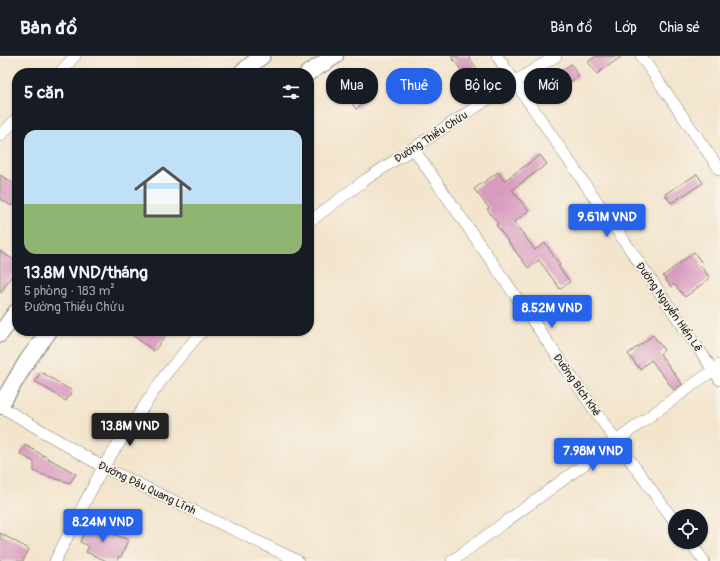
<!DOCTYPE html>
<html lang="vi">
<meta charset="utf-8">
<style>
:root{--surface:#171b24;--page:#242831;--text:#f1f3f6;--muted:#9ea1a6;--line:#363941;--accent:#2563eb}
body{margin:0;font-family:Pangolin,sans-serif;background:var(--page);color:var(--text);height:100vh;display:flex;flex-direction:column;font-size:15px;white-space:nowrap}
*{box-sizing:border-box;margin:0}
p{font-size:13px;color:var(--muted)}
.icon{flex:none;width:22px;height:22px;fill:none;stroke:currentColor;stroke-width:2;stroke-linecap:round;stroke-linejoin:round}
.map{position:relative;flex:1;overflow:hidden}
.side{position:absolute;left:12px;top:12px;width:302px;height:268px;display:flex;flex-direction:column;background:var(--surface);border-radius:16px;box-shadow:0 1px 3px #0004}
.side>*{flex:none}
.hud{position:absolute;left:326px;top:12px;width:334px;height:36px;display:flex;gap:8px}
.controls{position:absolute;left:668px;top:453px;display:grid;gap:8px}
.controls a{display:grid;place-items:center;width:40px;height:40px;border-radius:50%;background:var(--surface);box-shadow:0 1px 3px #0004;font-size:20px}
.price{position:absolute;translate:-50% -34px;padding:0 9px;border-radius:4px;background:var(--accent);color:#fff;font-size:13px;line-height:26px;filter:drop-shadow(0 1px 2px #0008)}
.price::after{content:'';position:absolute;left:50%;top:24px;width:12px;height:9px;margin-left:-6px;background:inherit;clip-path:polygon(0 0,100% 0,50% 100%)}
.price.active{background:#222;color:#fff}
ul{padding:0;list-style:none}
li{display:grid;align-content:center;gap:8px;height:212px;padding:0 12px}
li span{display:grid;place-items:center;height:124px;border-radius:12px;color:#555}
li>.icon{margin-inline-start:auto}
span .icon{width:72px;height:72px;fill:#fffc;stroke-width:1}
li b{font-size:17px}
h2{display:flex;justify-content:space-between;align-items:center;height:48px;padding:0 12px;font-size:17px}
.pill{padding:0 14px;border-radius:16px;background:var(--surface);box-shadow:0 1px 3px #0004;font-size:14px;line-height:36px}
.pill.active{background:var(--accent);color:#fff}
header{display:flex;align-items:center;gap:24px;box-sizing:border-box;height:56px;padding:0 20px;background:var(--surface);border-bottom:1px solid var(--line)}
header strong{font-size:19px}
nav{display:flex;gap:22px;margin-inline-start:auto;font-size:14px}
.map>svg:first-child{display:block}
</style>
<header>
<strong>Bản đồ</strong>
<nav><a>Bản đồ</a><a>Lớp</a><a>Chia sẻ</a></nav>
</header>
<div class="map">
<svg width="720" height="505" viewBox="0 0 720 505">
<rect width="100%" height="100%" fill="#f7f3e8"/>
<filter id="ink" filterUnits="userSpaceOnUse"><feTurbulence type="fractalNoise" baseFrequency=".025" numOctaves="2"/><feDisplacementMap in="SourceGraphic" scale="8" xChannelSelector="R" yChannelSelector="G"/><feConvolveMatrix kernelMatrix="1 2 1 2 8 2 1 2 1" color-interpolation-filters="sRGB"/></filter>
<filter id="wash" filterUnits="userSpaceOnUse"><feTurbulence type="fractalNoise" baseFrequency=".012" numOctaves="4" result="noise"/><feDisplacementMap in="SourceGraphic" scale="16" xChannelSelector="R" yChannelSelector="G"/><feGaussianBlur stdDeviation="0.9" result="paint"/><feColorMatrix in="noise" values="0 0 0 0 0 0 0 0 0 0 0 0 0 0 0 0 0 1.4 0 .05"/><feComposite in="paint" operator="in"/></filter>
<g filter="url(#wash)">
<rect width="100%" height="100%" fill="#f3e4cc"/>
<g id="blocks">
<!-- building -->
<g fill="#d89bbe">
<path d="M 451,0 L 468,0 L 485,24 L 474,32 Z"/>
<path d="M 596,0 L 622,0 L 597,18 L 588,6 Z"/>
<path d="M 571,8 L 579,20 L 550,40 L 542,28 Z"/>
<path d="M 351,13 L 371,41 L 356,53 L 336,25 Z"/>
<path d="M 540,99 L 547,108 L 512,134 L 529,155 L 514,166 L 535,194 L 545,187 L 560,209 L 558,210 L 570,226 L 560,233 L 539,204 L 528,212 L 496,169 L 498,168 L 487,153 L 489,152 L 474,133 L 498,116 L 504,125 Z"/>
<path d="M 697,118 L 703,127 L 671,147 L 665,138 Z"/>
<path d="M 0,119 L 17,130 L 17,142 L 12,150 L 0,143 Z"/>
<path d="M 0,195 L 17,206 L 17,212 L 0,237 Z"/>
<path d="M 694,196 L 702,207 L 700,209 L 710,222 L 685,241 L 674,228 L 671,231 L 663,220 Z"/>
<path d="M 127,275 L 169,275 L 154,295 Z"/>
<path d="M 653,279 L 664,294 L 660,298 L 682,328 L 674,334 L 651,304 L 640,313 L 628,298 Z"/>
<path d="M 41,316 L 72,335 L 66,345 L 35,325 Z"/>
<path d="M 25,389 L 76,418 L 70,427 L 40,418 L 34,415 L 34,406 L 20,398 Z"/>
<path d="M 88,467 L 128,484 L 121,501 L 119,500 L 117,505 L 107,505 L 86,496 L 89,490 L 80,486 Z"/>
<path d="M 0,477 L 29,493 L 23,505 L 0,505 Z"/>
</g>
</g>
</g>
<g filter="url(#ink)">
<use href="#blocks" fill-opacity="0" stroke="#888074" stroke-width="1"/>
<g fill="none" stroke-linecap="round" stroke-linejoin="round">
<defs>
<g id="street">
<path d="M 497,0 L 720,324"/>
<path d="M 641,0 L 720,114"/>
<path d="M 59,17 L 75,0"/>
<path d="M 0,80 L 17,62"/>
<path d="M 413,92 L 616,385 L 675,466"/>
<path d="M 309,166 L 365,124 L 514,26 L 556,0"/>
<path d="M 0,350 L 103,411 L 298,505"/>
<path d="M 690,486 L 704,505"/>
<path d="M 55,505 L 103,411 L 165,319 L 202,275"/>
<path d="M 452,505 L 720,309"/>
</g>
<g id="secondary">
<path d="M 241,17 L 262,0"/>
<path d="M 308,17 L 335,0"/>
<path d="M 0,278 L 17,255"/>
<path d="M 0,350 L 27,305 L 49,275"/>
</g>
</defs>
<!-- street casing -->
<use href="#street" stroke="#888074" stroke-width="12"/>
<!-- secondary casing -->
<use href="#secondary" stroke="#888074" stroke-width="18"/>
<!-- street -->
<use href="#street" stroke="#fff" stroke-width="11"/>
<!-- secondary -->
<use href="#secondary" stroke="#fff" stroke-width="16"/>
</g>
</g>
<g text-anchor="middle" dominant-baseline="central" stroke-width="3.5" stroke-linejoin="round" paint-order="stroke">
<!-- street labels -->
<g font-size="11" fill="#1c1c1c" stroke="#f7f3e8">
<text transform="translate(431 81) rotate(-33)">Đường Thiều Chửu</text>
<text transform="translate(669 251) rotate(55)">Đường Nguyễn Hiến Lê</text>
<text transform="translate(577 329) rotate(55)">Đường Bích Khê</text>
<text transform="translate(147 432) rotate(26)">Đường Đậu Quang Lĩnh</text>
</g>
</g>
</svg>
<div class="controls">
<a><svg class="icon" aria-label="locate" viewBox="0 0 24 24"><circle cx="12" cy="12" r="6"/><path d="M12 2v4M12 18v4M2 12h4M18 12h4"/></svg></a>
</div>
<b class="price" style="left:607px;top:182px">9.61M VND</b>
<b class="price" style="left:552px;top:273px">8.52M VND</b>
<b class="price active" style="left:130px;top:391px">13.8M VND</b>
<b class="price" style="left:593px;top:416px">7.98M VND</b>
<b class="price" style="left:103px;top:487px">8.24M VND</b>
<div class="hud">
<a class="pill">Mua</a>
<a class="pill active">Thuê</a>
<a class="pill">Bộ lọc</a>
<a class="pill">Mới</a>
</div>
<section class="side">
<h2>5 căn<svg class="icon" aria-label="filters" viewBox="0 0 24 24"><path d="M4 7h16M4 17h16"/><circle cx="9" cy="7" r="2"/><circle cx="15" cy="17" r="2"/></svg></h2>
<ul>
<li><span style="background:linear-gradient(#bfe0f5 60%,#8fb573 0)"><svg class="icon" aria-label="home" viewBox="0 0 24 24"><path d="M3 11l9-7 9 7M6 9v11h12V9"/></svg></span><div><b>13.8M VND/tháng</b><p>5 phòng · 183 m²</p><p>Đường Thiều Chửu</p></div></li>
</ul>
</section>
</div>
